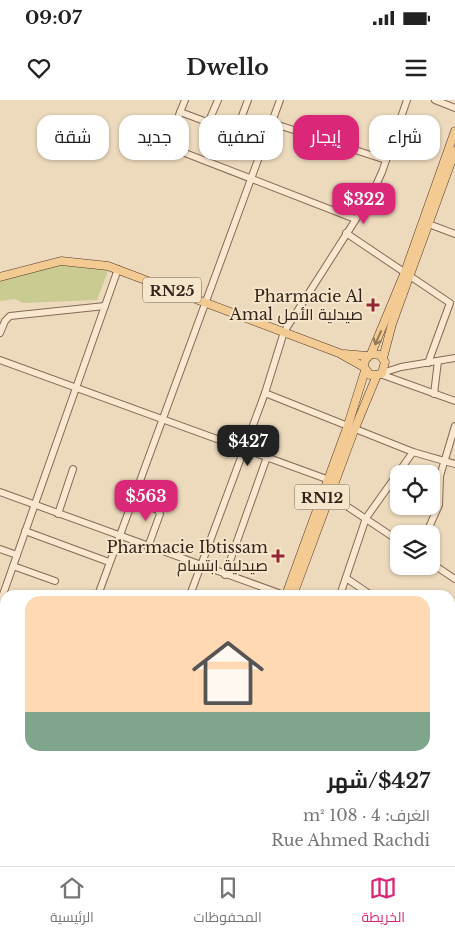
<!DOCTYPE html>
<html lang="ar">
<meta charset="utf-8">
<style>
:root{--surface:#fff;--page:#f6f6f6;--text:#222;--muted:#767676;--line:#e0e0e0;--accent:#db2777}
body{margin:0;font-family:"Libre Baskerville",Cairo,serif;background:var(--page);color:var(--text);direction:rtl;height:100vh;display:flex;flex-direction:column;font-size:19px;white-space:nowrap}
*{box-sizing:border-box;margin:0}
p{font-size:16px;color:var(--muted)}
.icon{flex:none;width:28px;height:28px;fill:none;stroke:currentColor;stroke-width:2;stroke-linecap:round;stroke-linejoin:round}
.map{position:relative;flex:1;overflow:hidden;direction:ltr}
.side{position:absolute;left:0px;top:490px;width:455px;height:276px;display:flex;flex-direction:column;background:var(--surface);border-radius:15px 15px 0 0;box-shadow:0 1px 4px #0004;direction:rtl}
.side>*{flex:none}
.guide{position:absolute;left:15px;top:15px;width:425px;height:45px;direction:rtl;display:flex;gap:10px}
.buttons{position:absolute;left:390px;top:365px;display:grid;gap:10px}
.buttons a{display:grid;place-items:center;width:50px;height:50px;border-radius:10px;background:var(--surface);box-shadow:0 1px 4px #0004;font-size:25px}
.price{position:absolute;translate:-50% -42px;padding:0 11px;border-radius:10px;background:var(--accent);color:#fff;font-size:16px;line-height:32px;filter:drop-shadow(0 1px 2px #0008)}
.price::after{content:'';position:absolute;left:50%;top:30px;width:15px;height:11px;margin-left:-8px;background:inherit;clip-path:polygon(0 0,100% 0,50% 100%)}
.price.selected{background:#222;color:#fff}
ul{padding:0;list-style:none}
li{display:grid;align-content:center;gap:10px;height:265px;padding:0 25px}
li+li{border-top:1px solid var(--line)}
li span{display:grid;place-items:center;height:155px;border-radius:15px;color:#555}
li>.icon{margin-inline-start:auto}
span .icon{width:90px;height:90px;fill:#fffc;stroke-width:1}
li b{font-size:21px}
.tag{padding:0 18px;border-radius:15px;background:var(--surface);box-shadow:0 1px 4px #0004;font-size:18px;line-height:45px}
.tag.selected{background:var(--accent);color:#fff}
.status{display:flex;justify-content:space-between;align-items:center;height:35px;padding:0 25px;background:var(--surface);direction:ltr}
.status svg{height:14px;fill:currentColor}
header{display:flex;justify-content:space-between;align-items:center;height:65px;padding:0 25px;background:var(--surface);font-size:22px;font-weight:700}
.menu{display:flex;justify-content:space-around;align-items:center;height:70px;border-top:1px solid var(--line);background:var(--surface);font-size:14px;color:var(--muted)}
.menu a{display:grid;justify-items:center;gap:2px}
.menu .selected{color:var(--accent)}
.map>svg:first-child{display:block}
</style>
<div class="status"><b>09:07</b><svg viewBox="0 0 49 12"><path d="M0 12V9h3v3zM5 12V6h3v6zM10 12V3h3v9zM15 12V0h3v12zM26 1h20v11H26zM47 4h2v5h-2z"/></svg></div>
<header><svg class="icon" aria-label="menu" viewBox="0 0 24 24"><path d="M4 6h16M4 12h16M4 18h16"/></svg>Dwello<svg class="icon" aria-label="heart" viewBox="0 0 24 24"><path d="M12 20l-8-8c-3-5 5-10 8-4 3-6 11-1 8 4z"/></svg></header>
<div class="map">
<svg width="455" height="766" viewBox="0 0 455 766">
<rect width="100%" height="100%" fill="#edd9bc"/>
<!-- green -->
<path fill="#cacb90" d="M 59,163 L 87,165 L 108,171 L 97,200 L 23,203 L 15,199 L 0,201 L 0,178 Z"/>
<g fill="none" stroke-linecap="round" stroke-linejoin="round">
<defs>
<g id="minor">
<path d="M 185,0 L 169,40 L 172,48 L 355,119"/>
<path d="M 435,0 L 455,8"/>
<path d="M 180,12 L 234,32 L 237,29 L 248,0"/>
<path d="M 208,23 L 218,0"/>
<path d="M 272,23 L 386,60"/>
<path d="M 426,123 L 455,134"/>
<path d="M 346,133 L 450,203 L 428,263"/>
<path d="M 0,233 L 5,221 L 10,216 L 105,206"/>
<path d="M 0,260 L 332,381"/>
<path d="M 382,273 L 401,267 L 455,258"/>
<path d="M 380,274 L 455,301"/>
<path d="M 265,293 L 413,352 L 455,364"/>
<path d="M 434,294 L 438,261"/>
<path d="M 0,392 L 284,495"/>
<path d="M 327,393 L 399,441"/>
<path d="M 134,402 L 158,410 L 160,414 L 148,447"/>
<path d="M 58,414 L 73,369"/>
<path d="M 25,431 L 109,462"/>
<path d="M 426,434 L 439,405 L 440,376 L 455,326"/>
<path d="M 0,449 L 17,455"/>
<path d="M 431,463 L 455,479"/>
<path d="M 13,466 L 55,481"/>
<path d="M 225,475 L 267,357"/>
<path d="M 346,478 L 371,495"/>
<path d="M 98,495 L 280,0"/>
<path d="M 190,495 L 265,293 L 284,232 L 372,94 L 382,72 L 407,0"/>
<path d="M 340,495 L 366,418 L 413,352"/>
<path d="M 0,503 L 118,169"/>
<path d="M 0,521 L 5,522"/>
<path d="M 5,548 L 3,556 L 5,564"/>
<path d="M 450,548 L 455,552"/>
<path d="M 450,582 L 455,575"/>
<path d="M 450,640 L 455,643"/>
<path d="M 0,653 L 5,655"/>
<path d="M 450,683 L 455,685"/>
<path d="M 450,714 L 455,712"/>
<path d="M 110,761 L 124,766"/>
<path d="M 299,761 L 311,766"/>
<path d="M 413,761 L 414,766"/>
<path d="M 332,763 L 348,761"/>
<path d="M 0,765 L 5,751"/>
<path d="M 92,766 L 93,761"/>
<path d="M 240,766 L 242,761"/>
<path d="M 287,766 L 290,761"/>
<path d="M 447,766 L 455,754"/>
</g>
<g id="major">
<path d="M 0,177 L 61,161 L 108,166 L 339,253 L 364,267 L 370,275 L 377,275 L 382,273 L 385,262 L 380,255 L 371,254 L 365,260 L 364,267"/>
<path d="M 344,254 L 367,256"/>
<path d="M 371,254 L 405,172 L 455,31"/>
<path d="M 383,258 L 392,224 L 455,51"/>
<path d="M 286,495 L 348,325 L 365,271"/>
<path d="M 293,495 L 355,328 L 377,275"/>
<path d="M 188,766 L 189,761"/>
<path d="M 195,766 L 197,761"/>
</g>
</defs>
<!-- minor casing -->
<use href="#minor" stroke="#856a56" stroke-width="8"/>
<!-- major casing -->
<use href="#major" stroke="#52392b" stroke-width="9"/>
<!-- minor -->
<use href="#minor" stroke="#f9e8cf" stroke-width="6"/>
<!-- major -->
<use href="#major" stroke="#f2ca92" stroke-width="8"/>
</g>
<!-- one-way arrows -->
<defs><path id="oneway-shaft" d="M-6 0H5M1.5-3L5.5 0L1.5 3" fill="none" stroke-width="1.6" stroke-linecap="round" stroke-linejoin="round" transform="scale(1.25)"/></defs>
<use stroke="#937756" href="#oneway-shaft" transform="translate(378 238) rotate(114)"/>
<!-- markers -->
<g fill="#932632" stroke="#f5e5cb" stroke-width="2">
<path d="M370.5 197.5h5v5h5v5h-5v5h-5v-5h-5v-5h5z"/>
<path d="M275.5 448.5h5v5h5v5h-5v5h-5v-5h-5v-5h5z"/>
</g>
<g text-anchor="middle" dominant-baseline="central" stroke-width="4" stroke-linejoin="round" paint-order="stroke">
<!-- shield labels -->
<g fill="#f5e5cb" stroke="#6e5e50" stroke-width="1">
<rect x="143" y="177.5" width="58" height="25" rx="4"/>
<rect x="294.5" y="384.5" width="55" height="25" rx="4"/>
</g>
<g font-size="15" font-weight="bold" fill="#34241b">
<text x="172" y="190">RN25</text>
<text x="322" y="397">RN12</text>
</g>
<!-- poi labels -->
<g font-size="16" fill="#34241b" stroke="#f5e5cb" text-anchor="end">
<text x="363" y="196">Pharmacie Al<tspan x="363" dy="18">Amal صيدلية الأمل</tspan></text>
<text x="268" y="447">Pharmacie Ibtissam<tspan x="268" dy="18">صيدلية ابتسام</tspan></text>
</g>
</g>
</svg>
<div class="buttons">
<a><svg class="icon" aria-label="locate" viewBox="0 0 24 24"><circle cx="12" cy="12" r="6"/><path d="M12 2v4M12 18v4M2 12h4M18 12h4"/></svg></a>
<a><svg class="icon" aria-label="layers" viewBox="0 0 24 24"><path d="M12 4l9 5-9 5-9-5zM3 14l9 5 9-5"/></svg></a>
</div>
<b class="price" style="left:364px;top:125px">$322</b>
<b class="price selected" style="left:248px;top:367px">$427</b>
<b class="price" style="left:146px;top:422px">$563</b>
<div class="guide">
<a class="tag">شراء</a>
<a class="tag selected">إيجار</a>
<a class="tag">تصفية</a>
<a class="tag">جديد</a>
<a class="tag">شقة</a>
</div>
<section class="side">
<ul>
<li><span style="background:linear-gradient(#ffd9b3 75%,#7fa58c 0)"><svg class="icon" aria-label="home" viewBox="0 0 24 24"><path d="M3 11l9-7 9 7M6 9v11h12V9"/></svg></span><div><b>$427/شهر</b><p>الغرف: 4 · 108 m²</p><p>Rue Ahmed Rachdi</p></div></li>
</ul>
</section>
</div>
<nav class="menu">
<a class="selected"><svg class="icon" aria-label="map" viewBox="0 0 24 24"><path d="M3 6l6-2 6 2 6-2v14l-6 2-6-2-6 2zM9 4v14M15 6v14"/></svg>الخريطة</a>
<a><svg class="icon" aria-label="saved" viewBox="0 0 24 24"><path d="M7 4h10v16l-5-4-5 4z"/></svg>المحفوظات</a>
<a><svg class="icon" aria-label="home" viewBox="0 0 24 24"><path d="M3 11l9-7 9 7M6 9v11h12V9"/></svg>الرئيسية</a>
</nav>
